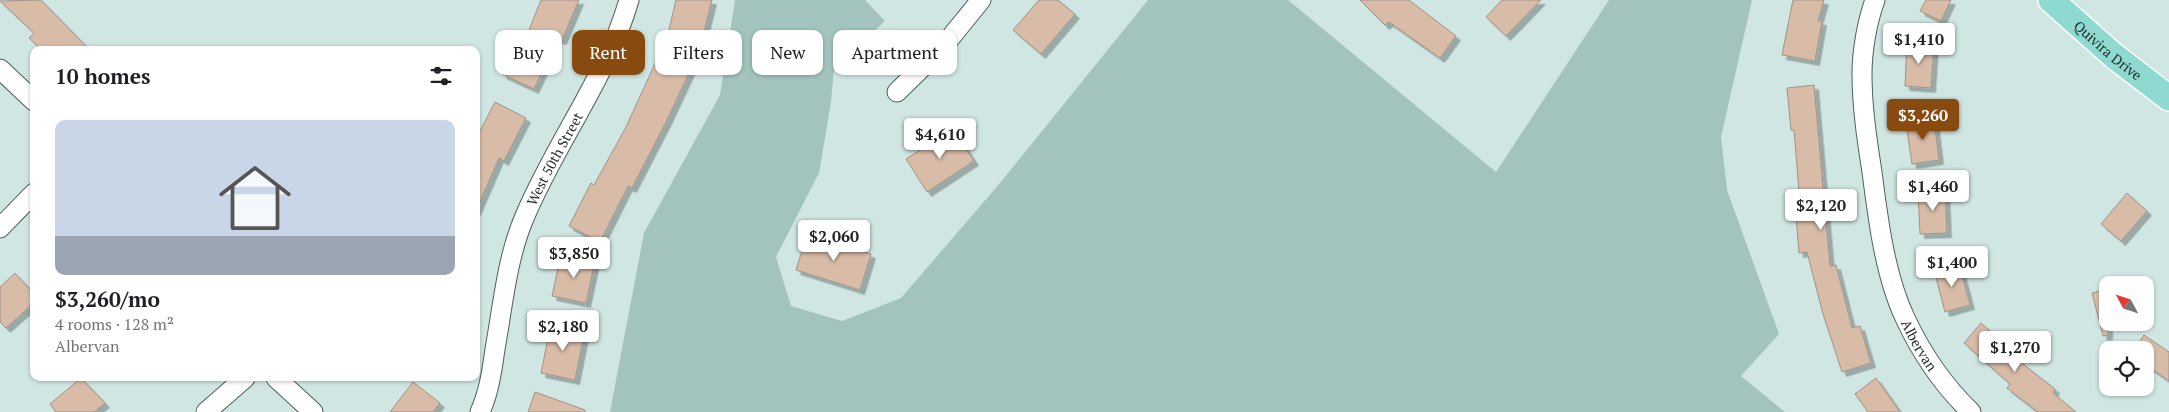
<!DOCTYPE html>
<meta charset="utf-8">
<style>
:root{--surface:#fff;--page:#f6f6f6;--text:#202124;--muted:#757577;--accent:#894a0f}
body{margin:0;font-family:"PT Serif",serif;background:var(--page);color:var(--text);height:100vh;display:flex;flex-direction:column;font-size:19px;white-space:nowrap}
*{box-sizing:border-box;margin:0}
p{font-size:16px;color:var(--muted)}
.icon{flex:none;width:28px;height:28px;fill:none;stroke:currentColor;stroke-width:2;stroke-linecap:round;stroke-linejoin:round}
.map{position:relative;flex:1;overflow:hidden}
.side{position:absolute;left:30px;top:46px;width:450px;height:335px;display:flex;flex-direction:column;background:var(--surface);border-radius:10px;box-shadow:0 1px 4px #0004}
.side>*{flex:none}
.top-card{position:absolute;left:495px;top:30px;width:475px;height:45px;display:flex;gap:10px}
.needle{width:32px;rotate:310deg}
.fabs{position:absolute;left:2099px;top:276px;display:grid;gap:10px}
.fabs a{display:grid;place-items:center;width:55px;height:55px;border-radius:10px;background:var(--surface);box-shadow:0 1px 4px #0004;font-size:25px}
.price{position:absolute;translate:-50% -42px;padding:0 11px;border-radius:5px;background:#fff;color:#222;font-size:16px;line-height:32px;filter:drop-shadow(0 1px 2px #0008)}
.price::after{content:'';position:absolute;left:50%;top:30px;width:15px;height:11px;margin-left:-8px;background:inherit;clip-path:polygon(0 0,100% 0,50% 100%)}
.price.active{background:var(--accent);color:#fff}
ul{padding:0;list-style:none}
li{display:grid;align-content:center;gap:10px;height:265px;padding:0 25px}
li span{display:grid;place-items:center;height:155px;border-radius:10px;color:#555}
li>.icon{margin-inline-start:auto}
span .icon{width:90px;height:90px;fill:#fffc;stroke-width:1}
li b{font-size:21px}
h2{display:flex;justify-content:space-between;align-items:center;height:60px;padding:0 25px;font-size:21px}
.chip{padding:0 18px;border-radius:10px;background:var(--surface);box-shadow:0 1px 4px #0004;font-size:18px;line-height:45px}
.chip.active{background:var(--accent);color:#fff}
.map>svg:first-child{display:block}
</style>
<div class="map">
<svg width="2169" height="412" viewBox="0 0 2169 412">
<defs>
<filter id="shadow"><feDropShadow dx="4.5" dy="4.5" stdDeviation="0" flood-color="#0004"/></filter>
</defs>
<rect width="100%" height="100%" fill="#d0e6e2"/>
<!-- green -->
<path fill="#a3c4be" d="M 735,0 L 865,0 L 885,21 L 834,68 L 831,102 L 819,173 L 776,257 L 791,306 L 842,321 L 901,298 L 1000,183 L 1148,0 L 1288,0 L 1496,172 L 1609,0 L 1752,0 L 1721,137 L 1727,190 L 1779,334 L 1741,376 L 1785,412 L 610,412 L 644,233 L 720,95 Z"/>
<!-- building -->
<g fill="#d8bca8" stroke="#a19288" filter="url(#shadow)">
<path d="M 41,0 L 90,50 L 41,50 L 29,38 L 34,33 L 0,1 Z"/>
<path d="M 541,0 L 579,0 L 562,40 L 558,39 L 534,89 L 502,74 L 522,33 L 527,35 Z"/>
<path d="M 676,0 L 712,0 L 699,52 L 666,122 L 632,188 L 628,186 L 600,242 L 569,226 L 591,183 L 594,185 L 626,127 L 658,57 L 662,59 Z"/>
<path d="M 1039,0 L 1058,0 L 1075,14 L 1041,54 L 1013,30 Z"/>
<path d="M 1360,0 L 1409,0 L 1456,36 L 1440,58 L 1389,22 L 1385,25 Z"/>
<path d="M 1502,0 L 1541,0 L 1506,36 L 1486,17 Z"/>
<path d="M 1793,0 L 1824,0 L 1818,21 L 1822,21 L 1815,61 L 1782,55 Z"/>
<path d="M 1926,0 L 1951,0 L 1941,21 L 1920,11 Z"/>
<path d="M 1907,42 L 1934,44 L 1931,88 L 1905,86 Z"/>
<path d="M 1814,85 L 1830,266 L 1836,265 L 1852,328 L 1860,326 L 1871,363 L 1842,372 L 1823,314 L 1807,252 L 1799,253 L 1795,204 L 1800,204 L 1794,130 L 1791,130 L 1787,88 Z"/>
<path d="M 495,102 L 526,118 L 504,161 L 499,158 L 476,211 L 476,139 Z"/>
<path d="M 1934,119 L 1939,160 L 1912,164 L 1906,123 Z"/>
<path d="M 953,129 L 974,161 L 927,192 L 906,159 Z"/>
<path d="M 1945,190 L 1947,233 L 1920,234 L 1918,191 Z"/>
<path d="M 2127,193 L 2147,211 L 2121,241 L 2101,224 Z"/>
<path d="M 807,235 L 871,254 L 860,290 L 796,270 Z"/>
<path d="M 561,254 L 595,261 L 586,303 L 552,296 Z"/>
<path d="M 1959,264 L 1970,305 L 1945,312 L 1934,270 Z"/>
<path d="M 15,273 L 34,294 L 34,303 L 6,328 L 0,322 L 0,287 Z"/>
<path d="M 2108,289 L 2108,335 L 2103,336 L 2092,293 Z"/>
<path d="M 551,323 L 585,330 L 575,380 L 541,373 Z"/>
<path d="M 1981,323 L 2012,350 L 2009,353 L 2055,389 L 2053,393 L 2076,412 L 2038,412 L 2007,388 L 2010,384 L 1964,343 Z"/>
<path d="M 2144,335 L 2169,352 L 2169,381 L 2145,364 L 2145,350 L 2134,350 Z"/>
<path d="M 81,378 L 105,403 L 94,412 L 56,412 L 50,404 Z"/>
<path d="M 1876,378 L 1900,412 L 1868,412 L 1855,394 Z"/>
<path d="M 413,382 L 440,403 L 433,412 L 390,412 Z"/>
<path d="M 535,392 L 585,410 L 585,412 L 528,412 Z"/>
</g>
<g fill="none" stroke-linecap="round" stroke-linejoin="round">
<defs>
<g id="minor">
<path id="s1" d="M 1875,0 C 1867,22 1862,51 1862,74 C 1862,107 1867,140 1872,172 C 1878,219 1885,277 1906,320 C 1922,354 1944,386 1971,412"/>
<path d="M 0,69 L 34,101"/>
<path d="M 897,92 L 942,48 L 981,0"/>
<path d="M 0,228 L 34,193"/>
<path d="M 276,378 L 313,412"/>
<path d="M 206,412 L 245,378"/>
<path id="s2" d="M 480,412 C 489,392 492,371 495,349 C 503,305 507,257 525,216 C 556,142 607,77 629,0"/>
</g>
<g id="major">
<path id="s3" d="M 2051,0 L 2114,56 L 2169,98"/>
</g>
</defs>
<!-- minor casing -->
<use href="#minor" stroke="#4c5f5c" stroke-width="21"/>
<!-- major casing -->
<use href="#major" stroke="#fff" stroke-width="28"/>
<!-- minor -->
<use href="#minor" stroke="#fff" stroke-width="19"/>
<!-- major -->
<use href="#major" stroke="#8edad0" stroke-width="25"/>
</g>
<g text-anchor="middle" dominant-baseline="central" stroke-width="4" stroke-linejoin="round" paint-order="stroke">
<!-- street labels -->
<g font-size="14" fill="#1f2725" stroke="#d0e6e2">
<text stroke="none"><textPath href="#s3" startOffset="76">Quivira Drive</textPath></text>
<text stroke="none"><textPath href="#s2" startOffset="266">West 50th Street</textPath></text>
<text stroke="none"><textPath href="#s1" startOffset="355">Albervan</textPath></text>
</g>
</g>
</svg>
<div class="fabs">
<a><svg class="needle" viewBox="-14 -14 28 28"><path d="M0-13l5 13h-10z" fill="#e53935"/><path d="M0 13l5-13h-10z" fill="#757577"/></svg></a>
<a><svg class="icon" aria-label="locate" viewBox="0 0 24 24"><circle cx="12" cy="12" r="6"/><path d="M12 2v4M12 18v4M2 12h4M18 12h4"/></svg></a>
</div>
<b class="price" style="left:1919px;top:65px">$1,410</b>
<b class="price active" style="left:1923px;top:141px">$3,260</b>
<b class="price" style="left:940px;top:160px">$4,610</b>
<b class="price" style="left:1933px;top:212px">$1,460</b>
<b class="price" style="left:1821px;top:231px">$2,120</b>
<b class="price" style="left:834px;top:262px">$2,060</b>
<b class="price" style="left:574px;top:279px">$3,850</b>
<b class="price" style="left:1952px;top:288px">$1,400</b>
<b class="price" style="left:563px;top:352px">$2,180</b>
<b class="price" style="left:2015px;top:373px">$1,270</b>
<div class="top-card">
<a class="chip">Buy</a>
<a class="chip active">Rent</a>
<a class="chip">Filters</a>
<a class="chip">New</a>
<a class="chip">Apartment</a>
</div>
<section class="side">
<h2>10 homes<svg class="icon" aria-label="filters" viewBox="0 0 24 24"><path d="M4 7h16M4 17h16"/><circle cx="9" cy="7" r="2"/><circle cx="15" cy="17" r="2"/></svg></h2>
<ul>
<li><span style="background:linear-gradient(#c9d6e8 75%,#9aa5b1 0)"><svg class="icon" aria-label="home" viewBox="0 0 24 24"><path d="M3 11l9-7 9 7M6 9v11h12V9"/></svg></span><div><b>$3,260/mo</b><p>4 rooms · 128 m²</p><p>Albervan</p></div></li>
</ul>
</section>
</div>
